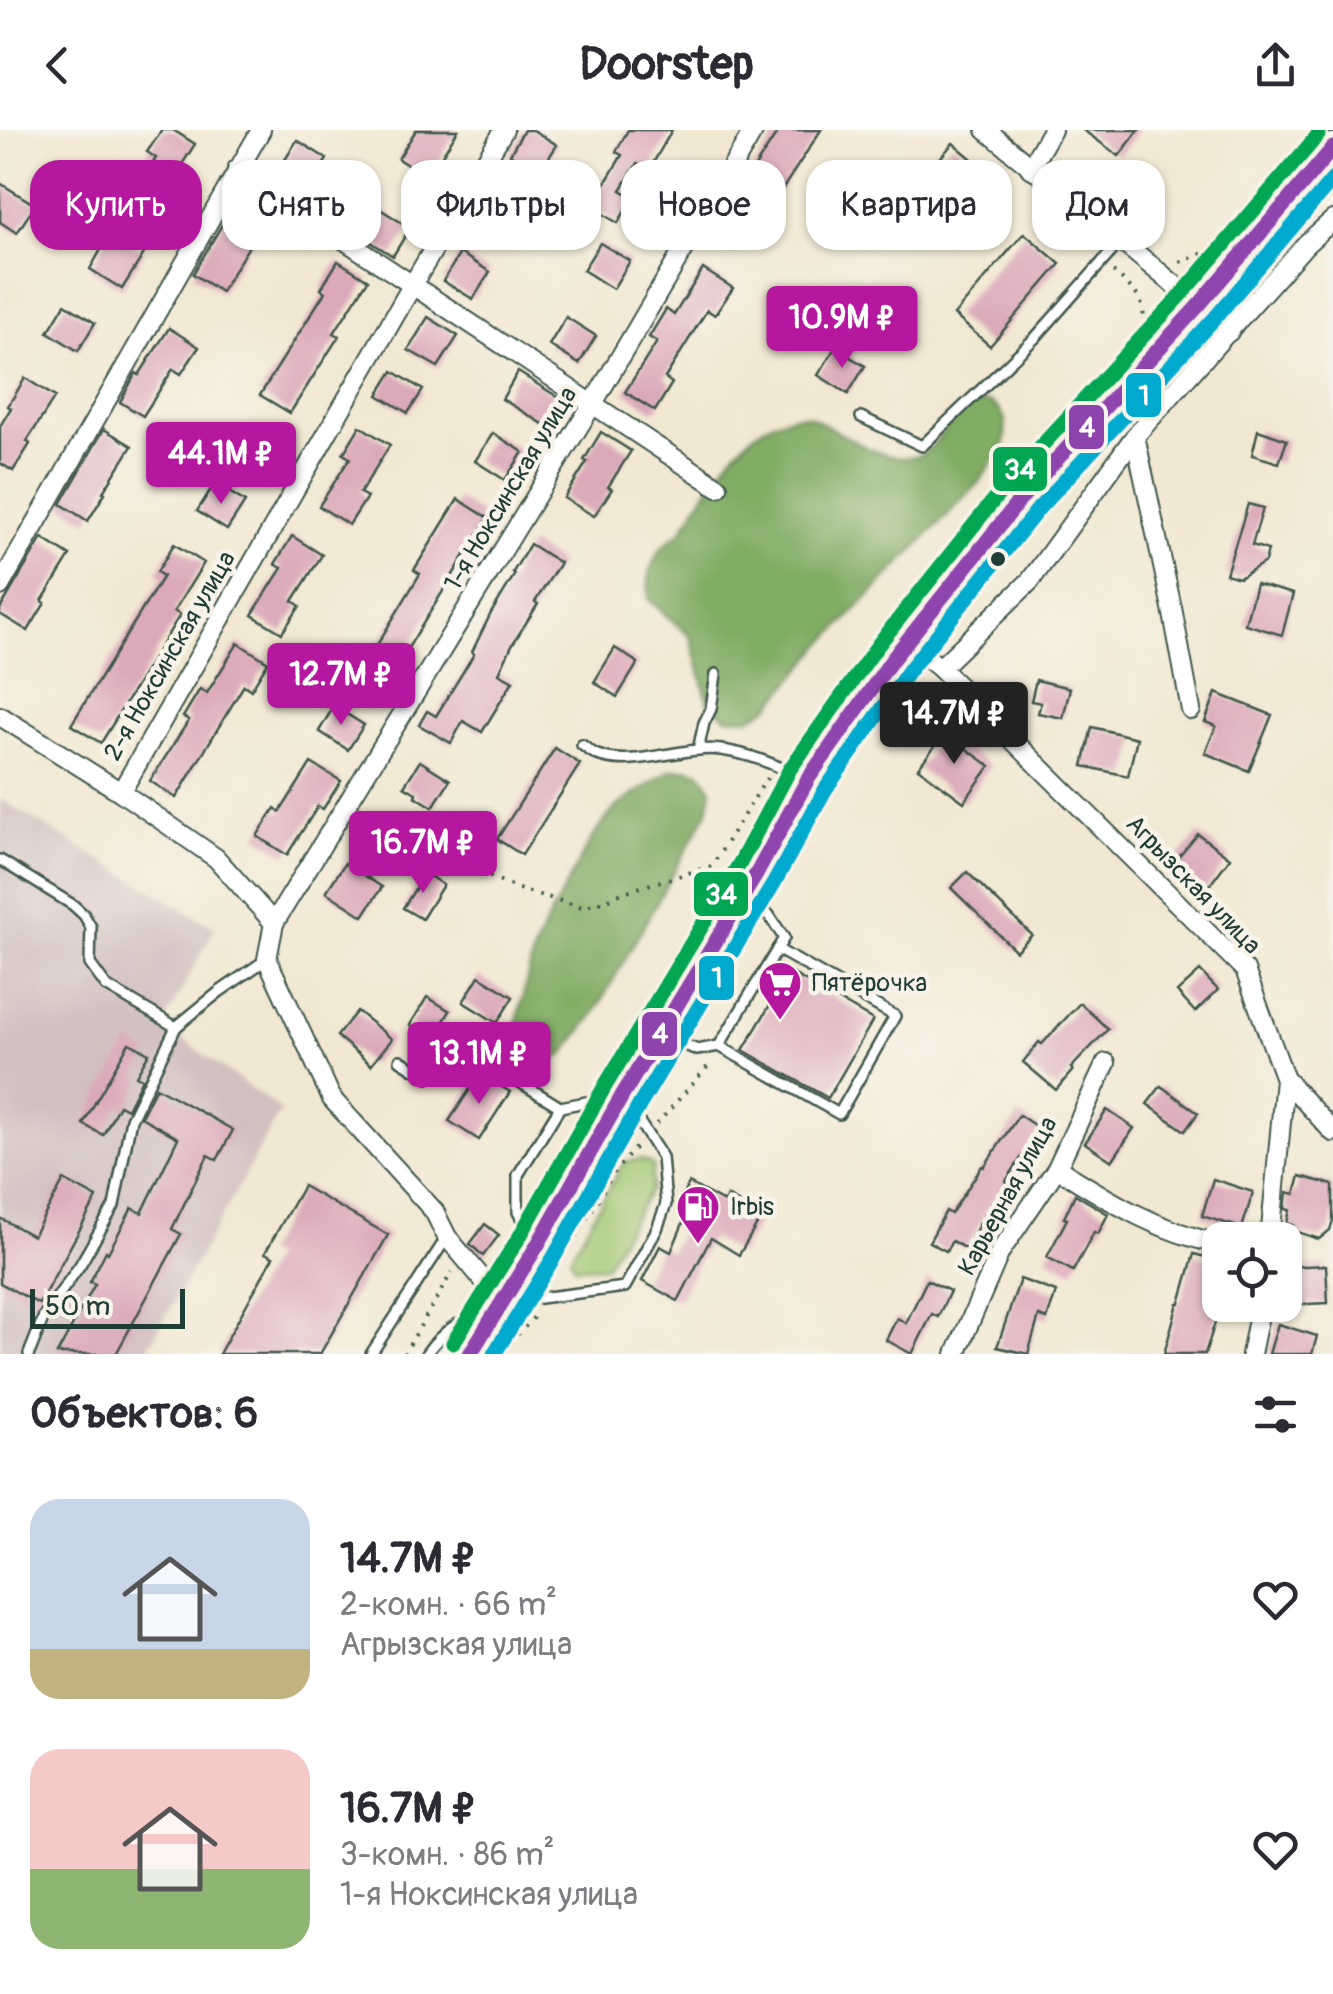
<!DOCTYPE html>
<html lang="ru">
<meta charset="utf-8">
<style>
:root{--surface:#fff;--page:#f2f2f3;--text:#2b2b33;--muted:#7c7c81;--accent:#b5179e}
body{margin:0;font-family:Pangolin,sans-serif;background:var(--page);color:var(--text);height:100vh;display:flex;flex-direction:column;font-size:38px;white-space:nowrap}
*{box-sizing:border-box;margin:0}
p{font-size:32px;color:var(--muted)}
.icon{flex:none;width:55px;height:55px;fill:none;stroke:currentColor;stroke-width:2;stroke-linecap:round;stroke-linejoin:round}
.map{position:relative;height:1224px;overflow:hidden}
.panel{display:flex;flex-direction:column;background:var(--surface);flex:1}
.panel>*{flex:none}
.top-card{position:absolute;left:30px;top:30px;width:1275px;height:90px;display:flex;gap:20px}
.controls{position:absolute;left:1202px;top:1092px;display:grid;gap:20px}
.controls a{display:grid;place-items:center;width:100px;height:100px;border-radius:20px;background:var(--surface);box-shadow:0 2px 8px #0004;font-size:50px}
.scale{position:absolute;left:30px;bottom:25px;width:155px;box-sizing:border-box;padding-left:10px;border:5px solid #1f3d34;border-top:0;font-size:28px;line-height:35px;white-space:nowrap;color:#1f3d34;-webkit-text-stroke:8px #f7f3e8;paint-order:stroke}
.price{position:absolute;translate:-50% -85px;padding:0 22px;border-radius:10px;background:var(--accent);color:#fff;font-size:32px;line-height:65px;filter:drop-shadow(0 2px 5px #0008)}
.price::after{content:'';position:absolute;left:50%;top:60px;width:30px;height:22px;margin-left:-15px;background:inherit;clip-path:polygon(0 0,100% 0,50% 100%)}
.price.on{background:#222;color:#fff}
ul{padding:0;list-style:none}
li{display:flex;align-items:center;gap:30px;height:250px;padding:0 30px}
li span{display:grid;place-items:center;flex:none;width:280px;height:200px;border-radius:30px;color:#555}
li>.icon{margin-inline-start:auto}
span .icon{width:120px;height:120px;fill:#fffc;stroke-width:1}
li b{font-size:42px}
h2{display:flex;justify-content:space-between;align-items:center;height:120px;padding:0 30px;font-size:42px}
.pill{padding:0 35px;border-radius:30px;background:var(--surface);box-shadow:0 2px 8px #0004;font-size:35px;line-height:90px}
.pill.on{background:var(--accent);color:#fff}
header{display:flex;justify-content:space-between;align-items:center;height:130px;padding:0 30px;background:var(--surface);font-size:45px;font-weight:800}
.map>svg:first-child{display:block}
</style>
<header><svg class="icon" aria-label="back" viewBox="0 0 24 24"><path d="M15 5l-7 7 7 7"/></svg>Doorstep<svg class="icon" aria-label="share" viewBox="0 0 24 24"><path d="M12 15V3M7 8l5-5 5 5M5 13v7h14v-7"/></svg></header>
<div class="map">
<svg width="1333" height="1224" viewBox="0 0 1333 1224">
<rect width="100%" height="100%" fill="#f7f3e8"/>
<filter id="ink" filterUnits="userSpaceOnUse"><feTurbulence type="fractalNoise" baseFrequency=".01" numOctaves="2"/><feDisplacementMap in="SourceGraphic" scale="20" xChannelSelector="R" yChannelSelector="G"/><feConvolveMatrix kernelMatrix="1 2 1 2 8 2 1 2 1" color-interpolation-filters="sRGB"/></filter>
<filter id="wash" filterUnits="userSpaceOnUse"><feTurbulence type="fractalNoise" baseFrequency=".0048" numOctaves="4" result="noise"/><feDisplacementMap in="SourceGraphic" scale="40" xChannelSelector="R" yChannelSelector="G"/><feGaussianBlur stdDeviation="2.25" result="paint"/><feColorMatrix in="noise" values="0 0 0 0 0 0 0 0 0 0 0 0 0 0 0 0 0 1.4 0 .05"/><feComposite in="paint" operator="in"/></filter>
<g filter="url(#wash)">
<rect width="100%" height="100%" fill="#f2e8d2"/>
<!-- industrial -->
<path fill="#d2bfc0" d="M 0,669 L 215,798 L 163,895 L 281,980 L 145,1224 L 0,1224 Z"/>
<!-- green -->
<path fill="#a2c872" stroke="#608253" stroke-width="2.5" d="M 641,1029 L 653,1035 L 651,1058 L 605,1136 L 575,1137 L 570,1127 L 624,1032 Z"/>
<!-- forest -->
<g fill="#81ac64" stroke="#50744c" stroke-width="2.5">
<path d="M 969,271 L 991,273 L 1000,280 L 1005,290 L 1005,313 L 980,351 L 821,516 L 770,576 L 749,588 L 726,587 L 708,572 L 691,507 L 649,470 C 646,442 654,418 680,403 C 709,360 748,278 810,286 C 838,301 898,346 928,320 C 944,306 951,283 969,271 Z"/>
<path d="M 689,639 L 700,642 L 712,659 L 708,681 L 594,884 L 564,924 L 555,929 L 534,925 L 517,910 L 515,900 L 533,824 L 546,793 L 592,708 L 616,677 L 671,640 Z"/>
</g>
<g id="blocks">
<!-- building -->
<g fill="#dca9ba">
<path d="M 162,0 L 173,0 L 195,14 L 174,47 L 179,50 L 154,89 L 128,73 L 156,28 L 147,22 Z"/>
<path d="M 416,0 L 458,0 L 428,48 L 398,29 Z"/>
<path d="M 524,0 L 533,0 L 557,15 L 527,62 L 535,67 L 517,95 L 487,76 L 517,29 L 510,24 Z"/>
<path d="M 628,0 L 672,0 L 649,40 L 637,34 L 621,60 L 633,67 L 618,93 L 591,77 L 622,25 L 616,22 Z"/>
<path d="M 779,0 L 821,0 L 744,118 L 714,100 Z"/>
<path d="M 1083,0 L 1139,0 L 1119,26 Z"/>
<path d="M 297,10 L 327,29 L 310,57 L 280,38 Z"/>
<path d="M 953,13 L 990,44 L 974,64 L 936,33 Z"/>
<path d="M 0,53 L 35,75 L 17,103 L 0,92 Z"/>
<path d="M 241,62 L 271,80 L 221,162 L 193,144 Z"/>
<path d="M 380,79 L 410,98 L 393,126 L 363,107 Z"/>
<path d="M 111,102 L 145,122 L 122,159 L 90,139 Z"/>
<path d="M 1024,103 L 1060,134 L 990,216 L 954,185 Z"/>
<path d="M 600,113 L 630,131 L 613,159 L 583,140 Z"/>
<path d="M 460,123 L 490,142 L 473,169 L 443,151 Z"/>
<path d="M 338,131 L 368,150 L 334,203 L 339,206 L 290,283 L 260,265 L 325,162 L 321,159 Z"/>
<path d="M 703,139 L 733,158 L 715,185 L 707,180 L 665,248 L 672,253 L 655,281 L 625,262 L 657,212 L 649,207 L 666,179 L 674,185 Z"/>
<path d="M 869,161 L 898,180 L 881,208 L 851,189 Z"/>
<path d="M 65,174 L 95,193 L 78,221 L 48,202 Z"/>
<path d="M 428,187 L 458,206 L 438,237 L 408,220 Z"/>
<path d="M 566,187 L 596,206 L 579,234 L 549,215 Z"/>
<path d="M 169,198 L 199,217 L 181,244 L 173,239 L 143,286 L 120,272 L 136,243 L 139,245 Z"/>
<path d="M 835,218 L 865,236 L 848,264 L 818,245 Z"/>
<path d="M 393,241 L 423,260 L 408,283 L 378,265 Z"/>
<path d="M 518,242 L 561,269 L 545,295 L 502,269 Z"/>
<path d="M 25,248 L 55,267 L 27,311 L 30,314 L 13,341 L 0,333 L 0,296 L 11,278 L 8,276 Z"/>
<path d="M 360,296 L 390,315 L 360,363 L 367,367 L 349,395 L 319,376 L 350,328 L 343,324 Z"/>
<path d="M 246,297 L 276,316 L 259,344 L 229,325 Z"/>
<path d="M 104,299 L 132,316 L 103,362 L 105,363 L 88,391 L 61,374 Z"/>
<path d="M 1258,300 L 1287,310 L 1279,333 L 1252,325 Z"/>
<path d="M 601,302 L 631,321 L 608,357 L 612,359 L 594,386 L 564,368 L 587,332 L 584,330 Z"/>
<path d="M 493,303 L 523,322 L 505,350 L 475,331 Z"/>
<path d="M 215,353 L 245,372 L 227,400 L 197,381 Z"/>
<path d="M 458,369 L 488,388 L 376,570 L 348,554 L 351,551 L 347,549 L 365,521 L 371,525 L 420,444 L 414,440 Z"/>
<path d="M 1248,374 L 1263,378 L 1252,415 L 1268,420 L 1265,432 L 1239,448 L 1226,444 Z"/>
<path d="M 292,406 L 322,425 L 293,471 L 300,476 L 282,503 L 252,485 L 282,438 L 275,434 Z"/>
<path d="M 42,408 L 70,426 L 42,471 L 45,473 L 28,501 L 0,484 L 0,479 Z"/>
<path d="M 174,414 L 204,433 L 174,481 L 180,485 L 101,613 L 71,595 L 163,446 L 157,442 Z"/>
<path d="M 530,414 L 560,433 L 535,472 L 538,474 L 512,515 L 499,543 L 513,551 L 482,602 L 463,591 L 451,613 L 419,595 L 427,581 L 436,586 L 474,524 L 472,522 L 491,483 L 515,444 L 513,442 Z"/>
<path d="M 1256,454 L 1293,464 L 1282,505 L 1245,494 Z"/>
<path d="M 238,513 L 268,532 L 251,560 L 244,555 L 176,668 L 150,651 L 189,590 L 183,587 L 200,559 L 207,563 Z"/>
<path d="M 615,518 L 638,533 L 617,567 L 594,552 Z"/>
<path d="M 1036,550 L 1070,558 L 1063,588 L 1038,583 L 1041,573 L 1031,571 Z"/>
<path d="M 1216,563 L 1272,585 L 1249,641 L 1205,623 L 1216,596 L 1205,592 Z"/>
<path d="M 334,576 L 364,595 L 348,620 L 319,601 Z"/>
<path d="M 1092,597 L 1137,608 L 1128,646 L 1083,636 Z"/>
<path d="M 945,603 L 990,636 L 964,672 L 918,638 Z"/>
<path d="M 555,618 L 580,634 L 522,725 L 497,709 Z"/>
<path d="M 420,631 L 450,650 L 433,677 L 415,666 L 416,663 L 404,656 Z"/>
<path d="M 311,633 L 341,651 L 323,679 L 318,676 L 287,725 L 257,706 L 275,678 L 280,682 Z"/>
<path d="M 1198,704 L 1230,728 L 1206,760 L 1198,754 L 1192,761 L 1176,748 L 1181,742 L 1172,735 Z"/>
<path d="M 345,733 L 382,757 L 363,786 L 326,762 Z"/>
<path d="M 967,742 L 1032,805 L 1016,821 L 951,758 Z"/>
<path d="M 425,743 L 443,755 L 422,789 L 403,778 Z"/>
<path d="M 788,841 L 873,890 L 828,968 L 743,920 L 779,860 L 779,856 Z"/>
<path d="M 1200,841 L 1218,860 L 1195,882 L 1177,862 Z"/>
<path d="M 479,846 L 513,867 L 497,893 L 463,872 Z"/>
<path d="M 427,867 L 450,881 L 433,909 L 410,895 Z"/>
<path d="M 1080,873 L 1108,899 L 1071,938 L 1073,940 L 1056,960 L 1023,932 L 1039,912 L 1042,914 Z"/>
<path d="M 357,881 L 392,909 L 371,935 L 337,906 Z"/>
<path d="M 129,913 L 149,923 L 136,946 L 142,949 L 127,979 L 119,975 L 103,1005 L 83,994 Z"/>
<path d="M 480,944 L 510,962 L 479,1010 L 449,991 Z"/>
<path d="M 1161,956 L 1198,983 L 1185,1001 L 1147,974 Z"/>
<path d="M 156,957 L 233,1000 L 217,1030 L 208,1025 L 172,1099 L 181,1104 L 116,1224 L 57,1224 L 95,1154 L 90,1152 L 106,1121 L 108,1123 L 132,1078 L 142,1083 L 178,1008 L 141,987 Z"/>
<path d="M 1107,980 L 1134,998 L 1112,1031 L 1085,1013 Z"/>
<path d="M 1019,985 L 1040,999 L 1006,1051 L 1009,1053 L 992,1080 L 988,1078 L 966,1119 L 952,1111 L 946,1121 L 929,1112 L 946,1081 L 951,1084 L 982,1036 L 984,1037 Z"/>
<path d="M 1300,1046 L 1333,1055 L 1333,1090 L 1330,1100 L 1319,1109 L 1291,1100 L 1293,1095 L 1287,1093 L 1290,1080 L 1285,1079 L 1287,1062 L 1295,1064 Z"/>
<path d="M 1213,1049 L 1253,1062 L 1242,1098 L 1202,1086 Z"/>
<path d="M 64,1050 L 97,1068 L 39,1174 L 0,1153 L 0,1088 L 33,1106 Z"/>
<path d="M 689,1053 L 724,1072 L 727,1066 L 762,1086 L 739,1125 L 711,1108 L 678,1171 L 642,1151 L 660,1116 L 671,1122 L 689,1079 L 678,1074 Z"/>
<path d="M 303,1056 L 388,1105 L 320,1224 L 219,1224 L 273,1127 L 265,1123 Z"/>
<path d="M 1075,1064 L 1108,1084 L 1098,1104 L 1094,1102 L 1073,1141 L 1047,1127 L 1067,1089 L 1064,1088 Z"/>
<path d="M 485,1094 L 499,1105 L 483,1126 L 470,1114 Z"/>
<path d="M 1194,1124 L 1220,1131 L 1220,1177 L 1205,1224 L 1164,1224 L 1178,1173 L 1180,1173 Z"/>
<path d="M 1326,1135 L 1328,1173 L 1286,1175 L 1285,1137 Z"/>
<path d="M 1020,1149 L 1056,1162 L 1047,1189 L 1039,1186 L 1028,1224 L 997,1217 Z"/>
<path d="M 927,1150 L 950,1161 L 938,1187 L 932,1184 L 912,1224 L 886,1210 L 897,1188 L 906,1193 Z"/>
<path d="M 1278,1194 L 1317,1206 L 1312,1224 L 1269,1224 Z"/>
</g>
</g>
</g>
<g filter="url(#ink)">
<use href="#blocks" fill-opacity="0" stroke="#3f574c" stroke-width="2.5"/>
<g fill="none" stroke-linecap="round" stroke-linejoin="round">
<defs>
<g id="lane">
<path d="M 861,287 L 922,316 L 1035,208 L 1120,112"/>
<path d="M 582,615 C 582,615 594,624 595,624 C 631,640 682,615 721,620 C 752,624 777,636 805,648"/>
<path d="M 698,620 L 704,593 L 711,579 L 716,544"/>
<path d="M 0,730 L 73,775 L 84,785 L 91,797 L 90,834 L 106,856 L 176,897"/>
<path d="M 662,905 L 697,920 L 719,916 L 839,984 L 895,886 L 777,819"/>
<path d="M 719,916 L 784,808 L 769,785 L 747,766"/>
<path d="M 400,930 L 428,948 L 452,910 L 560,977 L 612,967"/>
<path d="M 533,1109 L 518,1082 L 518,1045 L 560,977"/>
<path d="M 509,1172 L 625,1157 L 657,1099 L 666,1074 L 662,1027 L 625,970"/>
<path d="M 29,1224 L 44,1186 L 80,1135 L 114,1076 L 131,989 L 176,897 L 219,862 L 267,829"/>
<path d="M 371,1224 L 447,1107"/>
<path d="M 426,1224 C 444,1198 462,1191 490,1178"/>
</g>
<g id="street">
<path d="M 986,0 L 1199,175 L 1229,202"/>
<path d="M 1030,38 L 1052,0"/>
<path d="M 237,39 L 718,357"/>
<path d="M 1135,306 L 1172,478 L 1191,580"/>
<path d="M 0,456 L 261,0"/>
<path d="M 906,511 L 940,538 L 1245,840 L 1285,949 L 1270,1110"/>
<path d="M 940,538 L 1030,451 L 1135,306 L 1306,114 L 1333,90"/>
<path d="M 0,586 L 121,662 L 216,728 L 274,793 L 267,829 L 332,969 L 434,1081 L 447,1107 L 502,1172"/>
<path d="M 121,662 L 413,154 L 504,0"/>
<path d="M 274,793 L 592,275 L 754,0"/>
<path d="M 1285,949 L 1333,1002"/>
<path d="M 1057,1038 C 1109,1071 1159,1102 1220,1114"/>
<path d="M 956,1224 L 1000,1122 L 1057,1038 L 1106,933"/>
<path d="M 1251,1224 L 1261,1175"/>
</g>
<path id="primary" d="M 470,1224 L 537,1116 L 622,966 L 757,743 L 808,649 L 894,527 L 1024,365 L 1199,175 L 1333,18"/>
</defs>
<!-- lane casing -->
<use href="#lane" stroke="#3f574c" stroke-width="14"/>
<!-- street casing -->
<use href="#street" stroke="#3f574c" stroke-width="22"/>
<!-- primary casing -->
<use href="#primary" stroke="#3f574c" stroke-width="32"/>
<!-- path -->
<g stroke="#3f574c" stroke-width="4" stroke-dasharray="2.5 8" stroke-linecap="butt">
<path d="M 1180,132 L 1209,121 L 1248,78"/>
<path d="M 1113,142 C 1132,158 1149,171 1142,198"/>
<path d="M 352,700 L 404,705 L 515,758 L 582,777 L 605,771 L 624,762 L 712,736 L 767,648"/>
<path d="M 657,994 L 710,934"/>
<path d="M 565,1125 L 615,1041 L 637,1016"/>
<path d="M 503,1220 L 537,1184"/>
<path d="M 404,1224 L 452,1142"/>
</g>
<!-- lane -->
<use href="#lane" stroke="#fff" stroke-width="9"/>
<!-- street -->
<use href="#street" stroke="#fff" stroke-width="18"/>
<!-- primary -->
<use href="#primary" stroke="#fff" stroke-width="28"/>
<defs>
<path id="bus-1" d="M 470,1224 L 537,1116 L 622,966 L 757,743 L 808,649 L 894,527 L 1024,365 L 1199,175 L 1333,18"/>
<path id="bus-2" d="M 494,1224 L 554,1127 L 639,976 L 774,753 L 825,660 L 910,539 L 1039,378 L 1214,189 L 1333,49"/>
<path id="bus-3" d="M 453,1213 L 520,1106 L 605,956 L 740,733 L 790,639 L 878,515 L 1009,351 L 1184,162 L 1318,5"/>
</defs>
<!-- bus-1 casing -->
<use href="#bus-1" stroke="#f7f3e8" stroke-width="22"/>
<!-- bus-2 casing -->
<use href="#bus-2" stroke="#f7f3e8" stroke-width="22"/>
<!-- bus-3 casing -->
<use href="#bus-3" stroke="#f7f3e8" stroke-width="22"/>
<!-- bus-1 -->
<use href="#bus-1" stroke="#8e44ad" stroke-width="15"/>
<!-- bus-2 -->
<use href="#bus-2" stroke="#00a9ce" stroke-width="15"/>
<!-- bus-3 -->
<use href="#bus-3" stroke="#00a651" stroke-width="15"/>
</g>
</g>
<!-- icons -->
<defs>
<symbol id="supermarket-pin" viewBox="-11 -11 22 30"><path d="M0 17L-7.5 6A9.5 9.5 0 1 1 7.5 6Z" fill="#b5179e" stroke="#f7f3e8"/><path d="M-6-5.5h2.5l.6 2H6L4.5 2H-2.5L-4.4-4H-6ZM-1.5 3.2a1.3 1.3 0 1 0 .1 0ZM3 3.2a1.3 1.3 0 1 0 .1 0Z" fill="#fff"/></symbol>
<symbol id="fuel-pin" viewBox="-11 -11 22 30"><path d="M0 17L-7.5 6A9.5 9.5 0 1 1 7.5 6Z" fill="#b5179e" stroke="#f7f3e8"/><path d="M-5.5-6h7V0h2V4h1.3V-2.5L3-4.5l.8-.8L6-3V5H2.5V1h-1V6h-7ZM-4.2-4.7v3.2H.2V-4.7Z" fill="#fff"/></symbol>
</defs>
<g fill-rule="evenodd">
<use href="#supermarket-pin" x="755" y="828" width="50" height="68"/>
<use href="#fuel-pin" x="673" y="1052" width="50" height="68"/>
</g>
<!-- markers -->
<circle fill="#1f3d34" stroke="#f7f3e8" stroke-width="4" cx="998" cy="429" r="9"/>
<g text-anchor="middle" dominant-baseline="central" stroke-width="9" stroke-linejoin="round" paint-order="stroke">
<!-- street labels -->
<g font-size="25" fill="#1f3d34" stroke="#f7f3e8">
<text transform="translate(511 359) rotate(-59)">1-я Ноксинская улица</text>
<text transform="translate(170 526) rotate(-60)">2-я Ноксинская улица</text>
<text transform="translate(1193 755) rotate(46)">Агрызская улица</text>
<text transform="translate(1008 1066) rotate(-61)">Карьерная улица</text>
</g>
<!-- poi labels -->
<g font-size="25" fill="#1f3d34" stroke="#f7f3e8" text-anchor="start">
<text x="812" y="853">Пятёрочка</text>
<text x="730" y="1077">Irbis</text>
</g>
</g>
<g stroke="#f7f3e8" stroke-width="4">
<rect x="1124" y="241" width="39" height="48" rx="10" fill="#00a9ce"/>
<rect x="1067" y="273" width="39" height="48" rx="10" fill="#8e44ad"/>
<rect x="991" y="315" width="58" height="48" rx="10" fill="#00a651"/>
<rect x="692" y="740" width="58" height="48" rx="10" fill="#00a651"/>
<rect x="697" y="824" width="39" height="48" rx="10" fill="#00a9ce"/>
<rect x="640" y="880" width="39" height="48" rx="10" fill="#8e44ad"/>
</g>
<g font-size="28" text-anchor="middle" font-weight="bold" fill="#fff">
<text x="1144" y="275">1</text>
<text x="1087" y="307">4</text>
<text x="1020" y="349">34</text>
<text x="721" y="774">34</text>
<text x="717" y="857">1</text>
<text x="660" y="913">4</text>
</g>
</svg>
<div class="controls">
<a><svg class="icon" aria-label="locate" viewBox="0 0 24 24"><circle cx="12" cy="12" r="6"/><path d="M12 2v4M12 18v4M2 12h4M18 12h4"/></svg></a>
</div>
<div class="scale">50 m</div>
<b class="price" style="left:842px;top:241px">10.9M ₽</b>
<b class="price" style="left:221px;top:377px">44.1M ₽</b>
<b class="price" style="left:341px;top:598px">12.7M ₽</b>
<b class="price on" style="left:954px;top:637px">14.7M ₽</b>
<b class="price" style="left:423px;top:766px">16.7M ₽</b>
<b class="price" style="left:479px;top:977px">13.1M ₽</b>
<div class="top-card">
<a class="pill on">Купить</a>
<a class="pill">Снять</a>
<a class="pill">Фильтры</a>
<a class="pill">Новое</a>
<a class="pill">Квартира</a>
<a class="pill">Дом</a>
</div>
</div>
<section class="panel">
<h2>Объектов: 6<svg class="icon" aria-label="filters" viewBox="0 0 24 24"><path d="M4 7h16M4 17h16"/><circle cx="9" cy="7" r="2"/><circle cx="15" cy="17" r="2"/></svg></h2>
<ul>
<li><span style="background:linear-gradient(#c9d6e8 75%,#c2b280 0)"><svg class="icon" aria-label="home" viewBox="0 0 24 24"><path d="M3 11l9-7 9 7M6 9v11h12V9"/></svg></span><div><b>14.7M ₽</b><p>2-комн. · 66 m²</p><p>Агрызская улица</p></div><svg class="icon" aria-label="heart" viewBox="0 0 24 24"><path d="M12 20l-8-8c-3-5 5-10 8-4 3-6 11-1 8 4z"/></svg></li>
<li><span style="background:linear-gradient(#f6c9c9 60%,#8fb573 0)"><svg class="icon" aria-label="home" viewBox="0 0 24 24"><path d="M3 11l9-7 9 7M6 9v11h12V9"/></svg></span><div><b>16.7M ₽</b><p>3-комн. · 86 m²</p><p>1-я Ноксинская улица</p></div><svg class="icon" aria-label="heart" viewBox="0 0 24 24"><path d="M12 20l-8-8c-3-5 5-10 8-4 3-6 11-1 8 4z"/></svg></li>
</ul>
</section>
